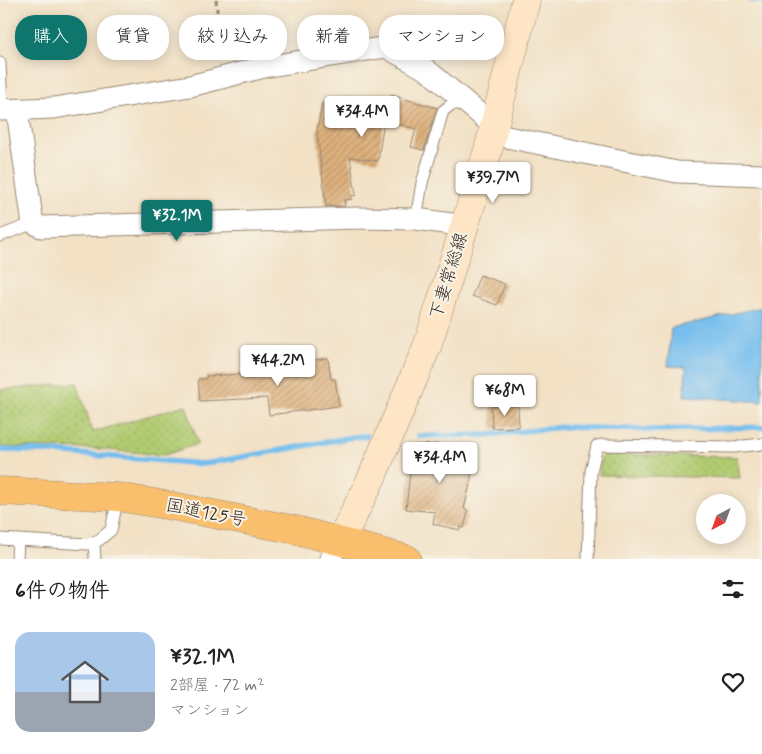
<!DOCTYPE html>
<html lang="ja">
<meta charset="utf-8">
<style>
:root{--surface:#fff;--page:#f6f6f6;--text:#202124;--muted:#757577;--line:#e0e0e0;--accent:#0f766e}
body{margin:0;font-family:Mynerve,"Klee One",sans-serif;background:var(--page);color:var(--text);height:100vh;display:flex;flex-direction:column;font-size:19px;white-space:nowrap}
*{box-sizing:border-box;margin:0}
p{font-size:16px;color:var(--muted)}
.icon{flex:none;width:28px;height:28px;fill:none;stroke:currentColor;stroke-width:2;stroke-linecap:round;stroke-linejoin:round}
.map{position:relative;height:559px;overflow:hidden}
.sheet{display:flex;flex-direction:column;background:var(--surface);flex:1}
.sheet>*{flex:none}
.banner{position:absolute;left:15px;top:15px;width:500px;height:45px;display:flex;gap:10px}
.needle{width:32px;rotate:221deg}
.tools{position:absolute;left:696px;top:494px;display:grid;gap:10px}
.tools a{display:grid;place-items:center;width:50px;height:50px;border-radius:50%;background:var(--surface);box-shadow:0 2px 12px #0003;font-size:25px}
.price{position:absolute;translate:-50% -42px;padding:0 11px;border-radius:5px;background:#fff;color:#222;font-size:16px;line-height:32px;filter:drop-shadow(0 1px 2px #0008)}
.price::after{content:'';position:absolute;left:50%;top:30px;width:15px;height:11px;margin-left:-8px;background:inherit;clip-path:polygon(0 0,100% 0,50% 100%)}
.price.current{background:var(--accent);color:#fff}
ul{padding:0;list-style:none}
li{display:flex;align-items:center;gap:15px;height:125px;padding:0 15px}
li+li{border-top:1px solid var(--line)}
li span{display:grid;place-items:center;flex:none;width:140px;height:100px;border-radius:15px;color:#555}
li>.icon{margin-inline-start:auto}
span .icon{width:60px;height:60px;fill:#fffc;stroke-width:1}
li b{font-size:21px}
h2{display:flex;justify-content:space-between;align-items:center;height:60px;padding:0 15px;font-size:21px}
.chip{padding:0 18px;border-radius:20px;background:var(--surface);box-shadow:0 2px 12px #0003;font-size:18px;line-height:45px}
.chip.current{background:var(--accent);color:#fff}
.map>svg:first-child{display:block}
</style>
<div class="map">
<svg width="762" height="559" viewBox="0 0 762 559">
<defs>
<pattern id="grass-dots" width="8" height="8" patternUnits="userSpaceOnUse" patternTransform="scale(1.25)"><rect width="8" height="8" fill="#b1cb71"/><path d="M2 2h.1M6 6h.1" fill="none" stroke="#99ae61" stroke-width="1.8" stroke-linecap="round"/></pattern>
<pattern id="building-hatch" width="6" height="6" patternUnits="userSpaceOnUse" patternTransform="scale(1.25)"><rect width="6" height="6" fill="#dfb27e"/><path d="M-1 1l2-2M0 6l6-6M5 7l2-2" fill="none" stroke="#b69167"/></pattern>
</defs>
<rect width="100%" height="100%" fill="#f7f3e8"/>
<filter id="ink" filterUnits="userSpaceOnUse"><feTurbulence type="fractalNoise" baseFrequency=".02" numOctaves="2"/><feDisplacementMap in="SourceGraphic" scale="10" xChannelSelector="R" yChannelSelector="G"/><feConvolveMatrix kernelMatrix="1 2 1 2 8 2 1 2 1" color-interpolation-filters="sRGB"/></filter>
<filter id="wash" filterUnits="userSpaceOnUse"><feTurbulence type="fractalNoise" baseFrequency=".0096" numOctaves="4" result="noise"/><feDisplacementMap in="SourceGraphic" scale="20" xChannelSelector="R" yChannelSelector="G"/><feGaussianBlur stdDeviation="1.12" result="paint"/><feColorMatrix in="noise" values="0 0 0 0 0 0 0 0 0 0 0 0 0 0 0 0 0 1.4 0 .05"/><feComposite in="paint" operator="in"/></filter>
<g filter="url(#wash)">
<rect width="100%" height="100%" fill="#f2e1c5"/>
<!-- grass -->
<g fill="url(#grass-dots)" stroke="#767a48">
<path d="M 77,383 L 93,432 L 186,405 L 198,444 L 164,455 L 98,449 L 0,447 L 0,390 Z"/>
<path d="M 604,454 L 737,457 L 740,478 L 599,475 L 601,458 Z"/>
</g>
<!-- water -->
<path fill="#75beee" stroke="#587486" d="M 762,307 L 762,402 L 684,396 L 686,367 L 668,366 L 671,328 Z"/>
<g fill="none" stroke-linecap="round" stroke-linejoin="round">
<!-- stream -->
<g stroke="#75beee" stroke-width="5.5">
<path d="M 751,0 L 762,1"/>
<path d="M 419,436 L 487,435 L 563,427 L 654,430 L 762,427"/>
<path d="M 0,450 L 41,451 L 203,464 L 353,437 L 367,436"/>
</g>
</g>
<g id="blocks">
<!-- building -->
<g fill="url(#building-hatch)">
<path d="M 391,95 L 437,108 L 424,150 L 411,147 L 416,129 L 384,120 L 378,161 L 350,157 L 356,195 L 351,196 L 352,199 L 344,200 L 345,206 L 326,206 L 317,132 L 322,103 L 336,105 L 337,100 L 346,101 L 347,97 L 388,103 Z"/>
<path d="M 480,275 L 505,284 L 497,305 L 472,296 Z"/>
<path d="M 328,358 L 331,379 L 335,379 L 339,406 L 269,415 L 267,398 L 200,401 L 198,379 L 206,379 L 206,376 L 264,373 L 263,367 Z"/>
<path d="M 518,405 L 519,427 L 492,428 L 491,406 Z"/>
<path d="M 440,444 L 440,452 L 472,453 L 471,480 L 464,509 L 468,511 L 464,528 L 460,527 L 460,530 L 433,524 L 435,512 L 406,509 L 413,445 Z"/>
</g>
</g>
</g>
<g filter="url(#ink)">
<use href="#blocks" fill-opacity="0" stroke="#968672" stroke-width="1"/>
<g fill="none" stroke-linecap="round" stroke-linejoin="round">
<defs>
<g id="service">
<path d="M 0,63 L 2,110"/>
<path d="M 416,219 L 422,183 L 443,111 L 452,104 L 466,104"/>
<path d="M 0,236 L 34,223"/>
<path d="M 0,539 L 88,544 L 99,540 L 111,530 L 118,497"/>
<path d="M 94,542 L 95,559"/>
<path d="M 17,559 L 18,540"/>
<path d="M 588,559 L 591,471 L 597,446 L 603,445 L 734,447 L 762,444"/>
</g>
<g id="minor">
<path d="M 0,110 L 54,108 L 190,86 L 264,67 L 386,47 L 427,70 L 494,126"/>
<path d="M 17,110 L 32,218 L 34,223 L 41,227 L 358,218 L 416,219 L 465,226"/>
<path d="M 492,134 L 677,172 L 762,175"/>
<path d="M 330,559 L 341,540"/>
</g>
<path id="secondary" d="M 341,540 L 372,477 L 428,344 L 488,150 L 526,0"/>
<path id="trunk" d="M 0,491 L 118,497 L 172,506 L 296,530 L 407,559"/>
</defs>
<!-- service casing -->
<use href="#service" stroke="#968672" stroke-width="13"/>
<!-- minor casing -->
<use href="#minor" stroke="#968672" stroke-width="23"/>
<!-- secondary casing -->
<use href="#secondary" stroke="#968672" stroke-width="29"/>
<!-- trunk casing -->
<use href="#trunk" stroke="#968672" stroke-width="29"/>
<!-- path -->
<path stroke="#968672" stroke-width="3" stroke-dasharray="4 4" stroke-linecap="butt" d="M 216,0 L 219,30 L 226,58"/>
<!-- service -->
<use href="#service" stroke="#fff" stroke-width="11"/>
<!-- minor -->
<use href="#minor" stroke="#fff" stroke-width="21"/>
<!-- secondary -->
<use href="#secondary" stroke="#fde5c5" stroke-width="28"/>
<!-- trunk -->
<use href="#trunk" stroke="#f9bf6d" stroke-width="28"/>
</g>
</g>
<g text-anchor="middle" dominant-baseline="central" stroke-width="4" stroke-linejoin="round" paint-order="stroke">
<!-- street labels -->
<g font-size="18" fill="#3b2a1e" stroke="#f7f3e8">
<text transform="translate(449 276) rotate(-73)">下妻常総線</text>
<text transform="translate(206 513) rotate(11)">国道125号</text>
</g>
</g>
</svg>
<div class="tools">
<a><svg class="needle" viewBox="-14 -14 28 28"><path d="M0-13l5 13h-10z" fill="#e53935"/><path d="M0 13l5-13h-10z" fill="#757577"/></svg></a>
</div>
<b class="price" style="left:362px;top:138px">¥34.4M</b>
<b class="price" style="left:493px;top:204px">¥39.7M</b>
<b class="price current" style="left:177px;top:242px">¥32.1M</b>
<b class="price" style="left:278px;top:387px">¥44.2M</b>
<b class="price" style="left:505px;top:417px">¥68M</b>
<b class="price" style="left:440px;top:484px">¥34.4M</b>
<div class="banner">
<a class="chip current">購入</a>
<a class="chip">賃貸</a>
<a class="chip">絞り込み</a>
<a class="chip">新着</a>
<a class="chip">マンション</a>
</div>
</div>
<section class="sheet">
<h2>6件の物件<svg class="icon" aria-label="filters" viewBox="0 0 24 24"><path d="M4 7h16M4 17h16"/><circle cx="9" cy="7" r="2"/><circle cx="15" cy="17" r="2"/></svg></h2>
<ul>
<li><span style="background:linear-gradient(#a9c7e8 60%,#9aa5b1 0)"><svg class="icon" aria-label="home" viewBox="0 0 24 24"><path d="M3 11l9-7 9 7M6 9v11h12V9"/></svg></span><div><b>¥32.1M</b><p>2部屋 · 72 m²</p><p>マンション</p></div><svg class="icon" aria-label="heart" viewBox="0 0 24 24"><path d="M12 20l-8-8c-3-5 5-10 8-4 3-6 11-1 8 4z"/></svg></li>
</ul>
</section>
